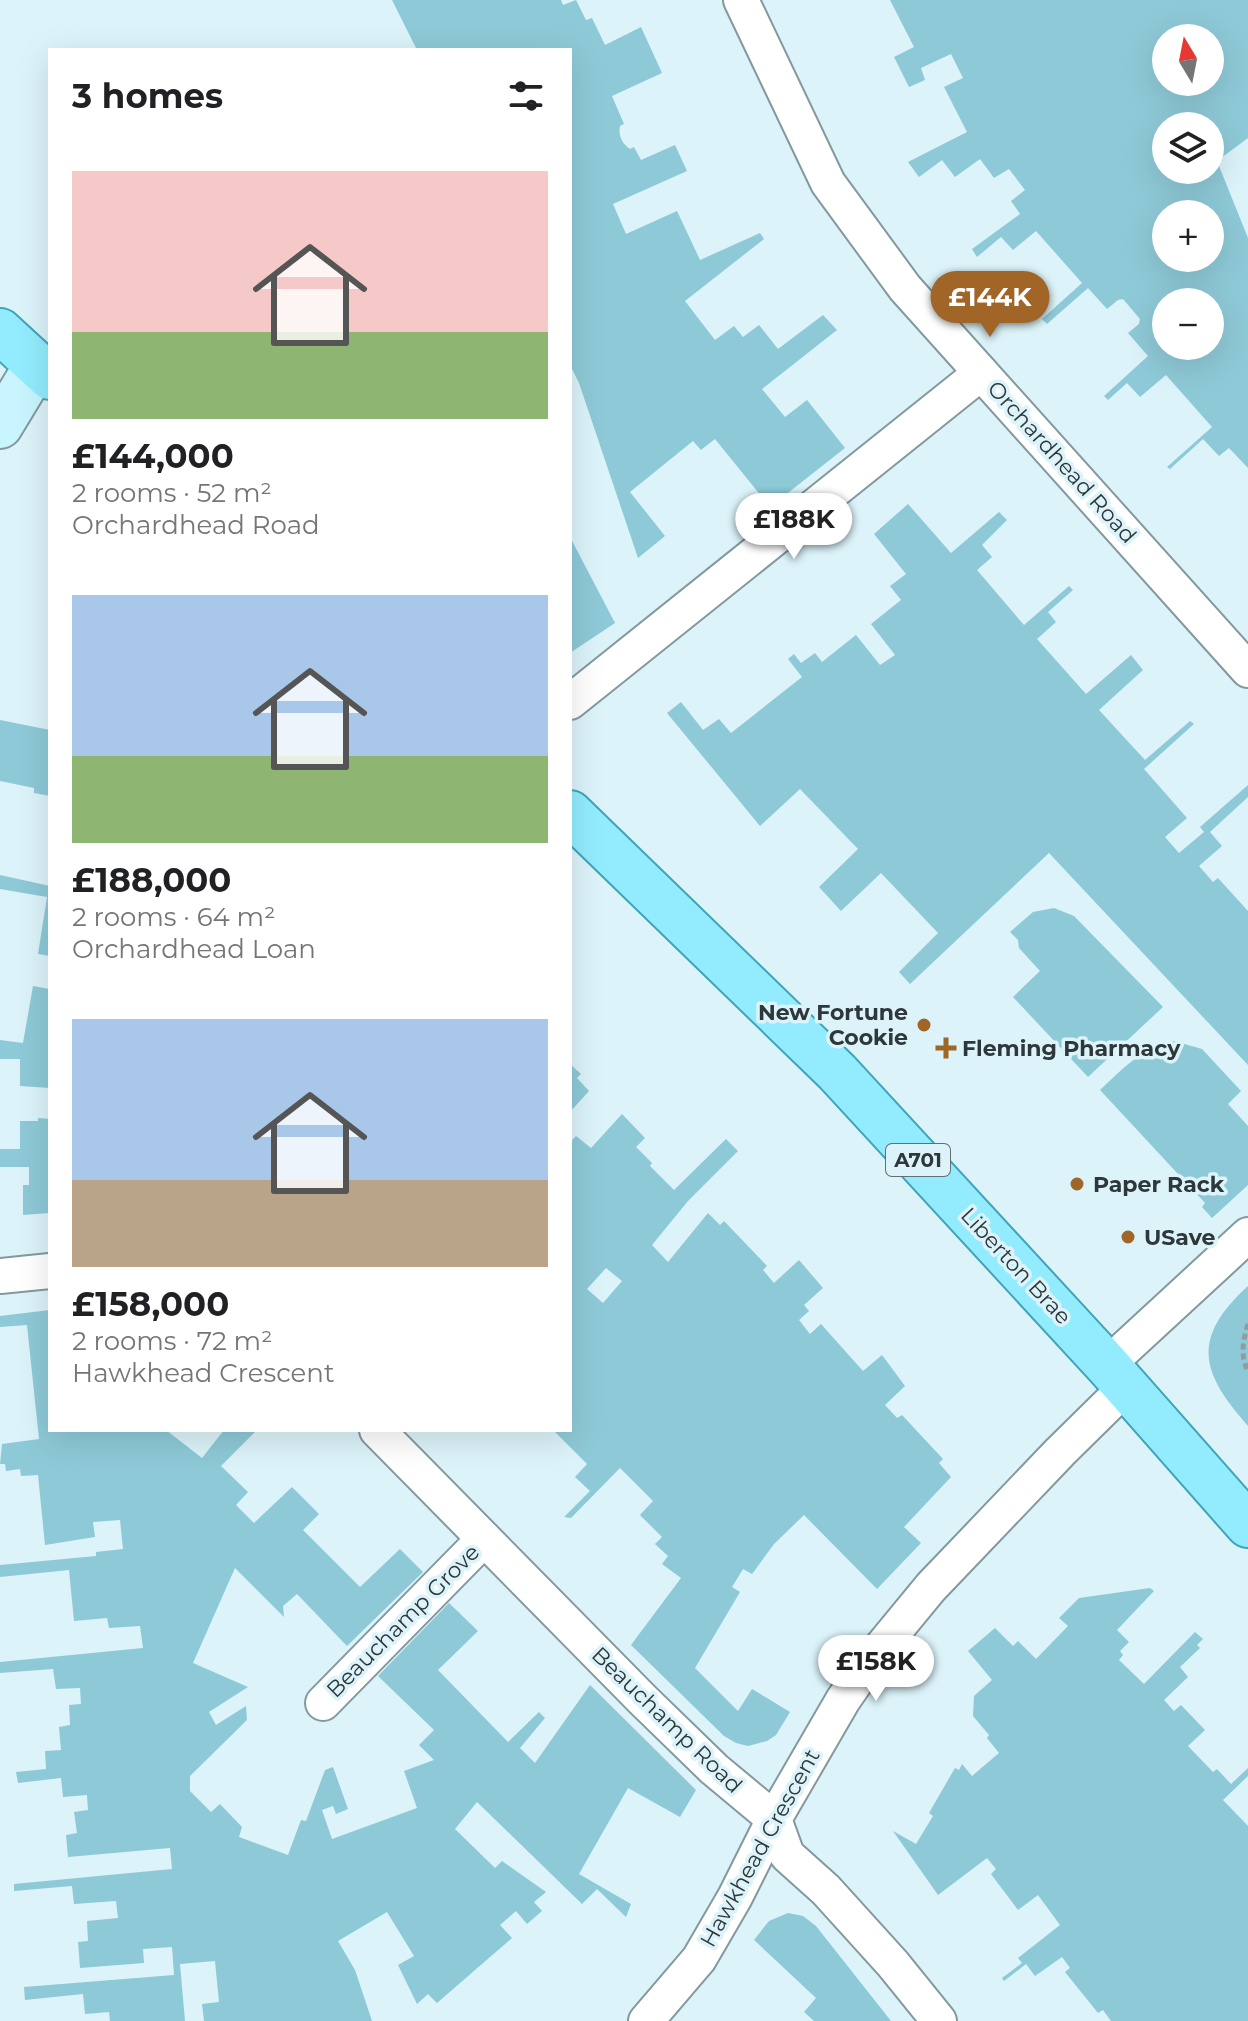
<!DOCTYPE html>
<meta charset="utf-8">
<style>
:root{--surface:#fff;--page:#f2f2f2;--text:#202124;--muted:#757577;--accent:#a16527}
body{margin:0;font-family:Montserrat,sans-serif;background:var(--page);color:var(--text);height:100vh;display:flex;flex-direction:column;font-size:30px;white-space:nowrap}
*{box-sizing:border-box;margin:0}
p{font-size:26px;color:var(--muted)}
.icon{flex:none;width:44px;height:44px;fill:none;stroke:currentColor;stroke-width:2;stroke-linecap:round;stroke-linejoin:round}
.map{position:relative;flex:1;overflow:hidden}
.sheet{position:absolute;left:48px;top:48px;width:524px;height:1384px;display:flex;flex-direction:column;background:var(--surface);border-radius:0px;box-shadow:0 8px 32px #0002}
.sheet>*{flex:none}
.needle{width:52px;rotate:350deg}
.controls{position:absolute;left:1152px;top:24px;display:grid;gap:16px}
.controls a{display:grid;place-items:center;width:72px;height:72px;border-radius:50%;background:var(--surface);box-shadow:0 8px 32px #0002;font-size:40px}
.price{position:absolute;translate:-50% -68px;padding:0 18px;border-radius:28px;background:#fff;color:#222;font-size:26px;line-height:52px;filter:drop-shadow(0 2px 4px #0008)}
.price::after{content:'';position:absolute;left:50%;top:48px;width:24px;height:18px;margin-left:-12px;background:inherit;clip-path:polygon(0 0,100% 0,50% 100%)}
.price.current{background:var(--accent);color:#fff}
ul{padding:0;list-style:none}
li{display:grid;align-content:center;gap:16px;height:424px;padding:0 24px}
li span{display:grid;place-items:center;height:248px;border-radius:0px;color:#555}
li>.icon{margin-inline-start:auto}
span .icon{width:144px;height:144px;fill:#fffc;stroke-width:1}
li b{font-size:34px}
h2{display:flex;justify-content:space-between;align-items:center;height:96px;padding:0 24px;font-size:34px}
.map>svg:first-child{display:block}
</style>
<div class="map">
<svg width="1248" height="2021" viewBox="0 0 1248 2021">
<rect width="100%" height="100%" fill="#dbf3f9"/>
<!-- green -->
<g fill="#8ec9d7" fill-rule="evenodd">
<path d="M 392,0 L 561,0 L 563,5 L 576,0 L 586,20 L 592,18 L 605,45 L 641,27 L 662,73 L 612,96 L 624,124 L 620,126 C 618,135 622,144 630,149 L 634,147 L 641,160 L 675,145 L 687,171 L 613,204 L 626,234 L 677,211 L 700,260 L 760,233 L 764,239 L 685,301 L 715,340 L 734,326 L 743,337 L 759,325 L 778,349 L 823,315 L 837,330 L 762,389 L 785,417 L 807,400 L 845,448 L 770,507 L 715,439 L 701,450 L 693,441 L 630,492 L 665,536 L 638,558 L 579,383 L 570,365 L 570,50 L 417,50 Z"/>
<path d="M 890,0 L 1248,0 L 1248,138 L 1217,161 L 1248,238 L 1248,468 L 1229,448 L 1219,456 L 1203,439 L 1170,469 L 1167,467 L 1212,427 L 1166,375 L 1140,397 L 1127,383 L 1108,400 L 1104,396 L 1148,356 L 1128,333 L 1139,324 L 1140,319 L 1123,299 L 1118,300 L 1107,309 L 1088,288 L 1047,324 L 1042,319 L 1082,283 L 1036,231 L 1013,250 L 1001,237 L 977,257 L 972,249 L 1020,214 L 1011,201 L 1025,190 L 1009,169 L 994,178 L 980,159 L 955,177 L 942,160 L 919,177 L 908,162 L 967,132 L 944,87 L 963,78 L 951,54 L 921,68 L 925,80 L 909,87 L 894,57 L 914,47 ZM 1166,38 L 1210,38 L 1210,82 L 1166,82 ZM 1166,126 L 1210,126 L 1210,170 L 1166,170 ZM 1166,214 L 1210,214 L 1210,258 L 1166,258 ZM 1166,302 L 1210,302 L 1210,346 L 1166,346 Z"/>
<path d="M 908,504 L 951,553 L 999,512 L 1007,520 L 982,545 L 992,557 L 977,570 L 1024,625 L 1069,586 L 1073,590 L 1048,612 L 1056,622 L 1037,639 L 1086,694 L 1131,655 L 1143,670 L 1099,710 L 1145,760 L 1190,721 L 1194,724 L 1144,769 L 1187,818 L 1165,837 L 1179,853 L 1204,832 L 1200,827 L 1248,785 L 1248,797 L 1210,832 L 1222,846 L 1199,866 L 1213,882 L 1218,878 L 1248,911 L 1248,1065 L 1049,853 L 910,984 L 899,972 L 938,933 L 881,873 L 841,911 L 819,887 L 858,849 L 800,789 L 760,826 L 667,713 L 681,702 L 703,730 L 719,719 L 731,733 L 802,677 L 788,659 L 794,654 L 801,663 L 815,653 L 822,662 L 856,635 L 880,665 L 895,655 L 871,624 L 901,600 L 890,586 L 906,574 L 874,534 Z"/>
<path d="M 570,537 L 615,623 L 570,653 Z"/>
<path d="M 0,720 L 50,730 L 50,796 L 34,793 L 34,788 L 0,781 Z"/>
<path d="M 0,875 L 50,886 L 50,956 L 38,954 L 47,897 L 0,889 Z"/>
<path d="M 1054,908 L 1074,916 L 1163,1007 L 1088,1077 L 1013,997 L 1040,971 L 1019,948 L 1018,940 L 1010,932 L 1033,912 Z"/>
<path d="M 33,986 L 50,989 L 50,1088 L 20,1086 L 20,1059 L 0,1059 L 0,1040 L 23,1043 Z"/>
<path d="M 1174,1041 L 1202,1049 L 1241,1091 L 1228,1104 L 1248,1126 L 1248,1185 L 1212,1218 L 1202,1207 L 1205,1203 L 1100,1090 C 1123,1069 1142,1047 1174,1041 Z"/>
<path d="M 570,1064 L 581,1074 L 577,1078 L 589,1091 L 570,1112 Z"/>
<path d="M 622,1114 L 645,1138 L 636,1147 L 652,1163 L 650,1166 L 674,1190 L 726,1139 L 738,1151 L 688,1201 L 652,1245 L 668,1262 L 708,1213 L 720,1225 L 724,1221 L 767,1266 L 763,1270 L 774,1283 L 799,1260 L 823,1288 L 804,1305 L 809,1311 L 799,1320 L 810,1334 L 821,1324 L 863,1371 L 882,1355 L 905,1386 L 885,1405 L 897,1418 L 902,1415 L 943,1459 L 939,1463 L 951,1477 L 904,1527 L 921,1543 L 877,1589 L 804,1515 L 774,1544 L 752,1574 L 743,1569 L 732,1587 L 740,1592 L 695,1668 L 738,1711 L 752,1689 L 790,1712 L 776,1735 L 767,1741 L 748,1746 L 736,1743 L 724,1736 L 631,1645 L 681,1578 L 662,1564 L 668,1556 L 655,1544 L 662,1537 L 640,1515 L 653,1501 L 620,1468 L 571,1518 L 564,1517 L 590,1491 L 575,1477 L 587,1464 L 553,1430 L 570,1430 L 570,1142 L 576,1136 L 591,1148 ZM 606,1268 L 622,1281 L 603,1303 L 587,1289 Z"/>
<path d="M 38,1118 L 50,1119 L 50,1213 L 23,1215 L 23,1185 L 29,1185 L 29,1167 L 0,1167 L 0,1149 L 20,1149 L 20,1121 L 38,1121 Z"/>
<path d="M 1248,1286 L 1248,1426 C 1200,1372 1191,1338 1248,1286 Z"/>
<path d="M 50,1310 L 50,1430 L 166,1430 L 202,1458 L 224,1430 L 257,1430 L 221,1466 L 248,1492 L 236,1505 L 254,1523 L 292,1487 L 319,1514 L 303,1530 L 360,1587 L 400,1549 L 423,1572 L 347,1646 L 297,1594 L 283,1606 L 284,1617 L 235,1568 L 193,1663 L 248,1687 L 209,1712 L 216,1725 L 246,1706 L 247,1720 L 190,1776 L 190,1791 L 211,1812 L 220,1804 L 242,1827 L 239,1837 L 288,1855 L 301,1820 L 306,1821 L 325,1770 L 333,1767 L 348,1809 L 336,1814 L 333,1806 L 322,1810 L 332,1839 L 417,1808 L 404,1771 L 434,1760 L 419,1745 L 434,1730 L 378,1676 L 449,1603 L 478,1631 L 438,1670 L 508,1742 L 539,1712 L 545,1718 L 520,1748 L 535,1763 L 590,1685 L 696,1790 L 680,1817 L 628,1788 L 579,1874 L 631,1904 L 626,1917 L 597,1889 L 582,1904 L 477,1802 L 455,1829 L 495,1868 L 502,1861 L 546,1892 L 534,1902 L 542,1911 L 527,1924 L 516,1911 L 500,1925 L 512,1938 L 437,2003 L 428,1994 L 417,2004 L 398,1965 L 414,1956 L 387,1912 L 338,1941 L 355,1970 L 372,2021 L 204,2021 L 202,2004 L 219,2002 L 215,1961 L 180,1964 L 185,2021 L 110,2021 L 109,2012 L 85,2014 L 83,1994 L 25,2000 L 24,1987 L 174,1975 L 172,1947 L 143,1949 L 144,1963 L 80,1968 L 78,1942 L 88,1941 L 87,1921 L 118,1918 L 116,1901 L 74,1904 L 72,1886 L 14,1891 L 14,1884 L 172,1869 L 170,1848 L 68,1857 L 66,1835 L 77,1833 L 74,1812 L 88,1810 L 87,1795 L 63,1797 L 61,1778 L 18,1783 L 16,1772 L 46,1769 L 45,1751 L 61,1750 L 59,1727 L 70,1725 L 69,1705 L 81,1704 L 80,1688 L 56,1689 L 53,1669 L 0,1673 L 0,1662 L 143,1648 L 140,1626 L 109,1628 L 107,1618 L 74,1621 L 69,1570 L 0,1577 L 0,1565 L 96,1556 L 96,1552 L 123,1549 L 120,1520 L 93,1522 L 95,1537 L 45,1545 L 38,1475 L 21,1476 L 20,1469 L 6,1471 L 5,1464 L 0,1464 L 2,1444 L 39,1439 L 27,1325 L 0,1327 L 0,1316 Z"/>
<path d="M 1150,1588 L 1154,1591 L 1117,1630 L 1129,1642 L 1120,1651 L 1123,1655 L 1119,1660 L 1144,1684 L 1195,1632 L 1203,1639 L 1197,1645 L 1200,1648 L 1180,1667 L 1188,1677 L 1164,1700 L 1174,1711 L 1181,1705 L 1205,1730 L 1188,1746 L 1213,1772 L 1217,1769 L 1231,1784 L 1248,1768 L 1248,1776 L 1223,1800 L 1248,1826 L 1248,2021 L 1111,2021 L 1103,2010 L 1098,2013 L 1065,1972 L 1070,1968 L 1062,1957 L 1035,1976 L 1026,1964 L 1004,1981 L 1002,1978 L 1022,1963 L 1018,1958 L 1060,1925 L 1038,1895 L 1018,1910 L 991,1874 L 996,1869 L 987,1858 L 938,1895 L 893,1831 L 916,1844 L 933,1816 L 929,1813 L 955,1768 L 959,1770 L 962,1764 L 972,1776 L 999,1753 L 987,1738 L 989,1735 L 973,1716 L 974,1696 L 992,1680 L 968,1651 L 995,1628 L 1013,1646 L 1018,1641 L 1036,1659 L 1068,1626 L 1059,1618 L 1079,1598 Z"/>
<path d="M 788,1913 L 803,1916 L 816,1926 L 891,2021 L 814,2021 L 804,2012 L 816,1998 L 754,1940 L 769,1921 Z"/>
</g>
<g fill="none" stroke-linecap="round" stroke-linejoin="round">
<defs>
<g id="street">
<path d="M 741,0 L 828,183 L 905,288 L 1248,670"/>
<path d="M 570,702 L 981,373"/>
<path d="M 0,1276 L 50,1271"/>
<path d="M 1107,1365 L 1248,1235"/>
<path d="M 377,1430 L 643,1700 L 714,1769 L 774,1819 L 787,1855 L 826,1890 L 893,1964 L 939,2021"/>
<path d="M 323,1703 L 484,1539"/>
<path d="M 646,2021 L 699,1959 L 735,1897 L 774,1819 L 843,1700 L 870,1661 L 931,1587 L 1060,1452 L 1125,1388"/>
</g>
<path id="secondary" d="M 0,426 L 37,365"/>
<g id="primary">
<path d="M 0,331 L 50,377"/>
<path d="M 570,813 L 837,1072 L 1107,1365 L 1248,1525"/>
</g>
</defs>
<!-- street casing -->
<use href="#street" stroke="#83999e" stroke-width="38"/>
<!-- secondary casing -->
<use href="#secondary" stroke="#83999e" stroke-width="48"/>
<!-- primary casing -->
<use href="#primary" stroke="#40a4b7" stroke-width="48"/>
<!-- path -->
<path stroke="#8c9ea2" stroke-width="5" stroke-dasharray="6 4" stroke-linecap="butt" d="M 1248,1324 C 1243,1340 1240,1356 1248,1371"/>
<!-- street -->
<use href="#street" stroke="#fff" stroke-width="34"/>
<!-- secondary -->
<use href="#secondary" stroke="#c8f5fe" stroke-width="44"/>
<!-- primary -->
<use href="#primary" stroke="#92ecfd" stroke-width="44"/>
</g>
<!-- markers -->
<g fill="#a16527" stroke="#dbf3f9" stroke-width="3">
<circle cx="924" cy="1025" r="8"/>
<path d="M942 1036h8v8h8v8h-8v8h-8v-8h-8v-8h8z"/>
<circle cx="1077" cy="1184" r="8"/>
<circle cx="1128" cy="1237" r="8"/>
</g>
<g text-anchor="middle" dominant-baseline="central" stroke-width="7" stroke-linejoin="round" paint-order="stroke">
<!-- shield labels -->
<rect fill="#dbf3f9" stroke="#626f73" stroke-width="2" x="886" y="1144" width="64" height="32" rx="6"/>
<g font-size="20" font-weight="bold" fill="#2e373a">
<text x="918" y="1160">A701</text>
</g>
<!-- street labels -->
<g font-size="22" fill="#2e373a" stroke="#dbf3f9">
<text transform="translate(1062 462) rotate(48)">Orchardhead Road</text>
<text transform="translate(1016 1266) rotate(47)">Liberton Brae</text>
<text transform="translate(403 1621) rotate(-45)">Beauchamp Grove</text>
<text transform="translate(667 1720) rotate(44)">Beauchamp Road</text>
<text transform="translate(760 1848) rotate(-61)">Hawkhead Crescent</text>
</g>
<!-- poi labels -->
<g font-size="22" font-weight="bold" fill="#2e373a" stroke="#dbf3f9" text-anchor="start">
<text x="908" y="1012" text-anchor="end">New Fortune<tspan x="908" dy="25">Cookie</tspan></text>
<text x="962" y="1048">Fleming Pharmacy</text>
<text x="1093" y="1184">Paper Rack</text>
<text x="1144" y="1237">USave</text>
</g>
</g>
</svg>
<div class="controls">
<a><svg class="needle" viewBox="-14 -14 28 28"><path d="M0-13l5 13h-10z" fill="#e53935"/><path d="M0 13l5-13h-10z" fill="#757577"/></svg></a>
<a><svg class="icon" aria-label="layers" viewBox="0 0 24 24"><path d="M12 4l9 5-9 5-9-5zM3 14l9 5 9-5"/></svg></a>
<a>+</a>
<a>−</a>
</div>
<b class="price current" style="left:990px;top:339px">£144K</b>
<b class="price" style="left:794px;top:561px">£188K</b>
<b class="price" style="left:876px;top:1703px">£158K</b>
<section class="sheet">
<h2>3 homes<svg class="icon" aria-label="filters" viewBox="0 0 24 24"><path d="M4 7h16M4 17h16"/><circle cx="9" cy="7" r="2"/><circle cx="15" cy="17" r="2"/></svg></h2>
<ul>
<li><span style="background:linear-gradient(#f6c9c9 65%,#8fb573 0)"><svg class="icon" aria-label="home" viewBox="0 0 24 24"><path d="M3 11l9-7 9 7M6 9v11h12V9"/></svg></span><div><b>£144,000</b><p>2 rooms · 52 m²</p><p>Orchardhead Road</p></div></li>
<li><span style="background:linear-gradient(#a9c7e8 65%,#8fb573 0)"><svg class="icon" aria-label="home" viewBox="0 0 24 24"><path d="M3 11l9-7 9 7M6 9v11h12V9"/></svg></span><div><b>£188,000</b><p>2 rooms · 64 m²</p><p>Orchardhead Loan</p></div></li>
<li><span style="background:linear-gradient(#a9c7e8 65%,#b9a48a 0)"><svg class="icon" aria-label="home" viewBox="0 0 24 24"><path d="M3 11l9-7 9 7M6 9v11h12V9"/></svg></span><div><b>£158,000</b><p>2 rooms · 72 m²</p><p>Hawkhead Crescent</p></div></li>
</ul>
</section>
</div>
